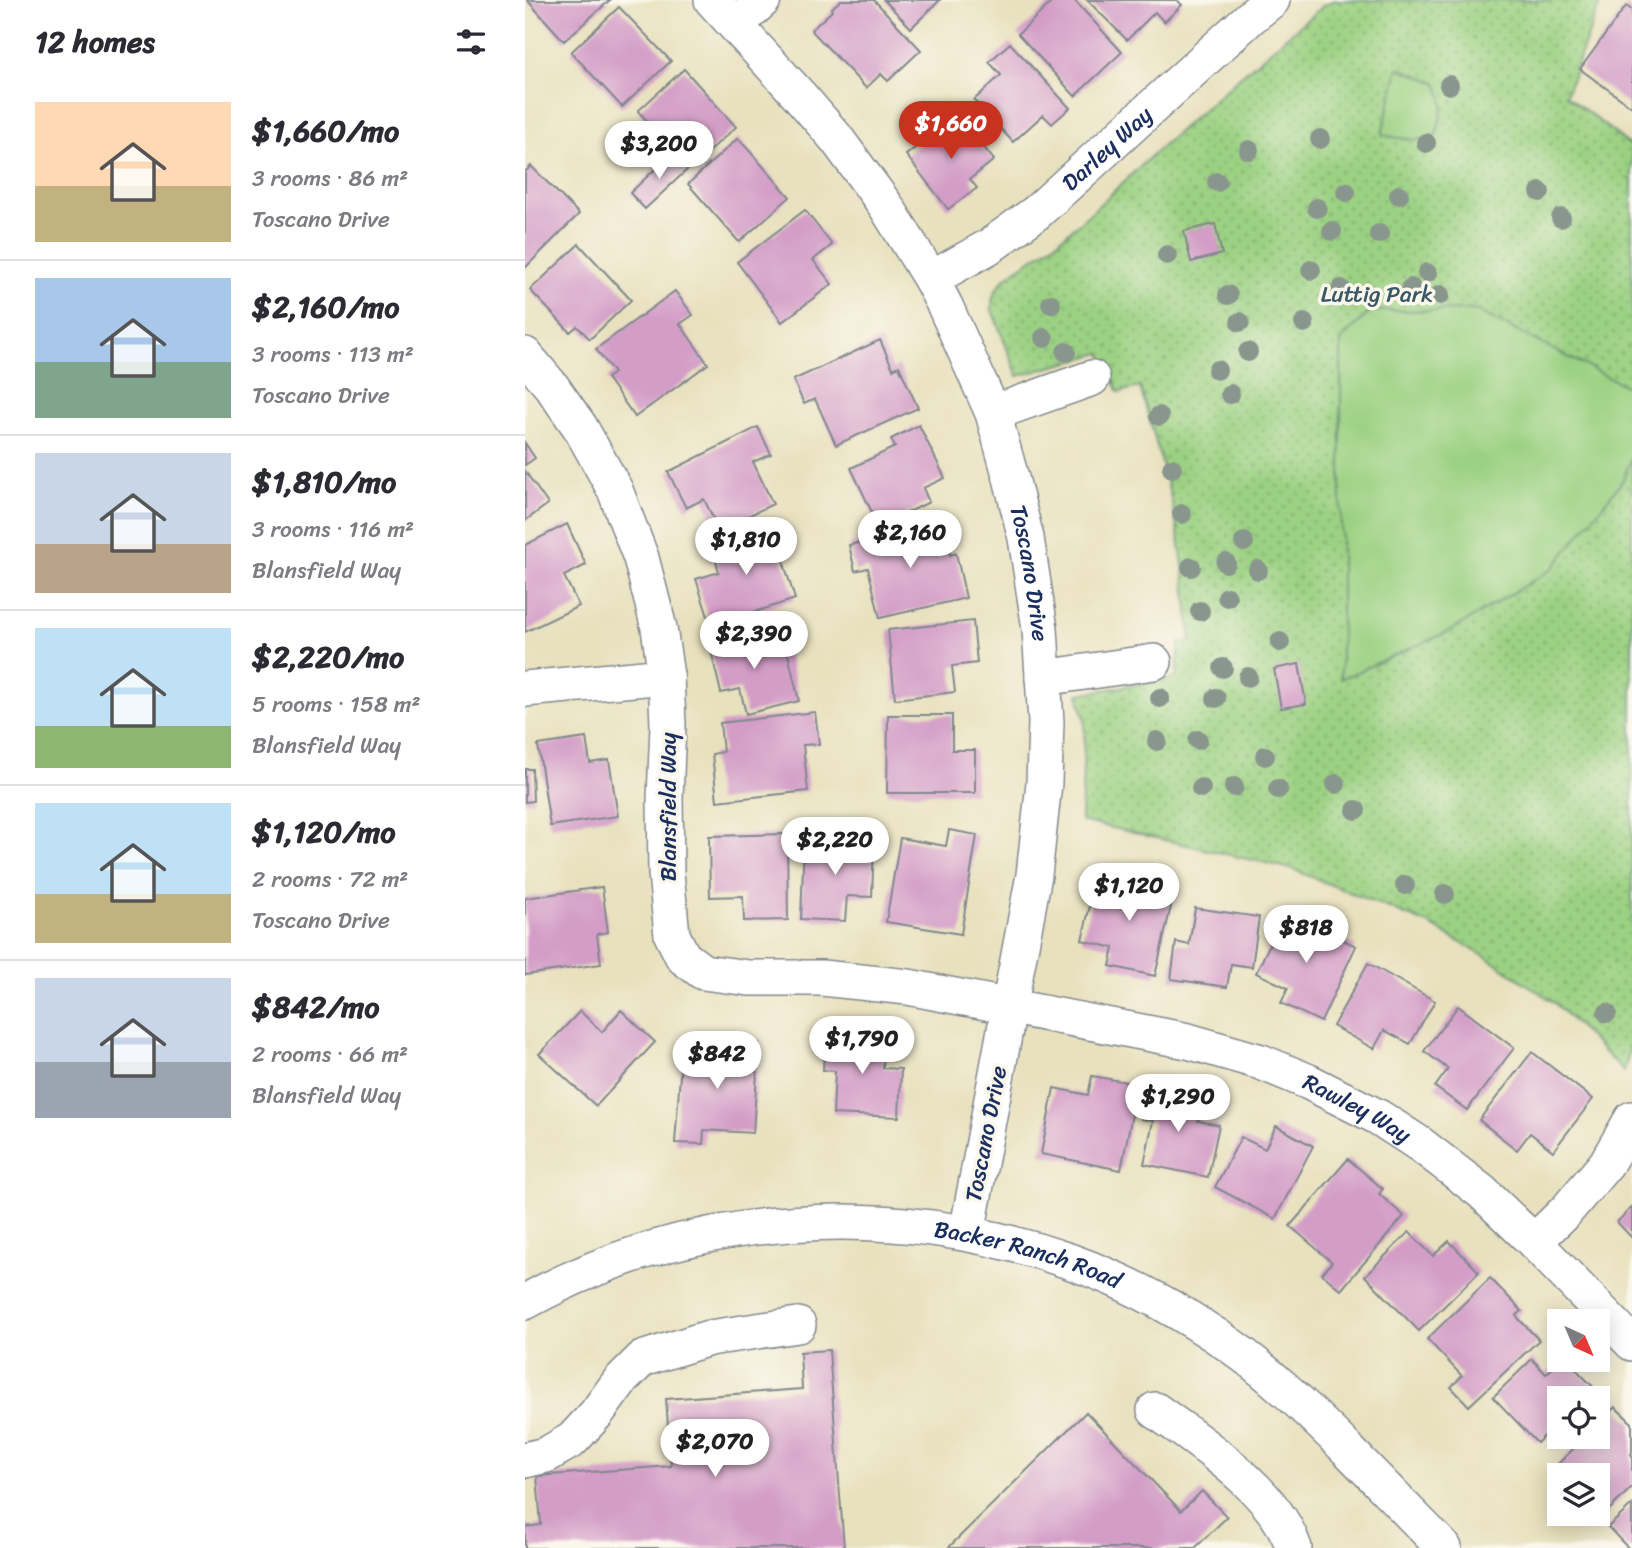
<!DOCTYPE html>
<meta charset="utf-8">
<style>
:root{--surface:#fff;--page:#f2f2f3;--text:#2b2b33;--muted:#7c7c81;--line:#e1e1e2;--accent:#c8321e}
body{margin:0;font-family:Sriracha,sans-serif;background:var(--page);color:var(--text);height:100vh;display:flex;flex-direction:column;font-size:26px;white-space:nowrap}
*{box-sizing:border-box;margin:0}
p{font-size:23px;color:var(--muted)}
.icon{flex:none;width:38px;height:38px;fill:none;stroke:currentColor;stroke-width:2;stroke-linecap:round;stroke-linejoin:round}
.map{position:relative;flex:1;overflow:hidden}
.details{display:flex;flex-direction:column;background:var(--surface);width:525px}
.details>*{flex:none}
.needle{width:46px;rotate:136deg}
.tools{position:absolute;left:1022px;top:1309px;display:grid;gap:14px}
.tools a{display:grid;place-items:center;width:63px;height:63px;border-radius:0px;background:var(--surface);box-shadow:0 4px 18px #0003;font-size:35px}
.price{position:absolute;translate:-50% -60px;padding:0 16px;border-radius:24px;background:#fff;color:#222;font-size:23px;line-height:46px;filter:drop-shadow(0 2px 4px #0008)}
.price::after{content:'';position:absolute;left:50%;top:42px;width:21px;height:16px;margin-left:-10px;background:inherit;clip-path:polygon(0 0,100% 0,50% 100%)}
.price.active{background:var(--accent);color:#fff}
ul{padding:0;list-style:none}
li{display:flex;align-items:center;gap:21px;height:175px;padding:0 35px}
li+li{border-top:2px solid var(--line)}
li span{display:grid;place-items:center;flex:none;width:196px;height:140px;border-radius:0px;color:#555}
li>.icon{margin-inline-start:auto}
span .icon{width:84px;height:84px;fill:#fffc;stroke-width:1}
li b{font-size:30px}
h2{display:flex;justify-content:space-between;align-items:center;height:84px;padding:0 35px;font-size:30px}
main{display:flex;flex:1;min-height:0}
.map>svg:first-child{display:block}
</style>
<main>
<section class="details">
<h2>12 homes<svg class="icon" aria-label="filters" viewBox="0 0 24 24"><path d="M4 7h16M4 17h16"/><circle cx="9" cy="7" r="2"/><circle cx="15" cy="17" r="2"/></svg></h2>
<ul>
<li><span style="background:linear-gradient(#ffd9b3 60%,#c2b280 0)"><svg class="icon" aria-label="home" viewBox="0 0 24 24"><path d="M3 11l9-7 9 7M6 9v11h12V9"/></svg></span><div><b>$1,660/mo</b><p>3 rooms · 86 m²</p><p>Toscano Drive</p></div></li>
<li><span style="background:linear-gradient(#a9c7e8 60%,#7fa58c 0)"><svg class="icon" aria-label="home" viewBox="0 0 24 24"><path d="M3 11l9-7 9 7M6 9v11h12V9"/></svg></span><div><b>$2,160/mo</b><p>3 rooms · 113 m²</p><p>Toscano Drive</p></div></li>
<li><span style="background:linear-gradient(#c9d6e8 65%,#b9a48a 0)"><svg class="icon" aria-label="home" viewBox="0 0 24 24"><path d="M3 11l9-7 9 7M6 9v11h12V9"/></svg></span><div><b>$1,810/mo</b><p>3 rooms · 116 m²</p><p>Blansfield Way</p></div></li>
<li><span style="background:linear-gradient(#bfe0f5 70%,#8fb573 0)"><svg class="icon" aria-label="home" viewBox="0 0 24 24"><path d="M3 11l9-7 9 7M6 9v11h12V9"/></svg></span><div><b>$2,220/mo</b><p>5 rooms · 158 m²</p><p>Blansfield Way</p></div></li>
<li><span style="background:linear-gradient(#bfe0f5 65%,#c2b280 0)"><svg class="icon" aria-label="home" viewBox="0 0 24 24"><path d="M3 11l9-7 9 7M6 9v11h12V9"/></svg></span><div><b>$1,120/mo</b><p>2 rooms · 72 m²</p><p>Toscano Drive</p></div></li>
<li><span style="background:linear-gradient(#c9d6e8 60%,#9aa5b1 0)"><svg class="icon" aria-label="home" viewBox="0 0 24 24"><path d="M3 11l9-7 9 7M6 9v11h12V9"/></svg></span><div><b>$842/mo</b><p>2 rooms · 66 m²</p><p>Blansfield Way</p></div></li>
</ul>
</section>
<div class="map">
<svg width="1107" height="1548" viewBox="0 0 1107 1548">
<defs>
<pattern id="grass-dots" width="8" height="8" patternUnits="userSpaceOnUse" patternTransform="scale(1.75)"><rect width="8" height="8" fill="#9bd182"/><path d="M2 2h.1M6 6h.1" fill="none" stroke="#7eaa6e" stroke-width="1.8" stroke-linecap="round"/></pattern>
</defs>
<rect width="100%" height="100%" fill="#fbf7ec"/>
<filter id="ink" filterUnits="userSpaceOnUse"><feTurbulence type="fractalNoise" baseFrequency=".0143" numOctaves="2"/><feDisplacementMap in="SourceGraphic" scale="14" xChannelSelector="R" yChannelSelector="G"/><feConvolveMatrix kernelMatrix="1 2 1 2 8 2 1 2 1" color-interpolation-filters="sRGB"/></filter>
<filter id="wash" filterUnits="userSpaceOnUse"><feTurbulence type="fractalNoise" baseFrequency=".00686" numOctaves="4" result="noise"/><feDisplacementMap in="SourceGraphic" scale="28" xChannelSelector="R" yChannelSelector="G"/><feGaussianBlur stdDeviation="1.57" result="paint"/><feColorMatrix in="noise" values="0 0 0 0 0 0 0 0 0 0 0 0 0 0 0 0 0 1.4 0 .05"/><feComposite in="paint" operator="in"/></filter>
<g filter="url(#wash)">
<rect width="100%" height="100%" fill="#e8e1be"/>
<!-- grass -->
<path fill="url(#grass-dots)" stroke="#5b8070" stroke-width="2" d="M 809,0 L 1076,0 L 1041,95 L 1107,147 L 1107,1039 L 1099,1072 L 1030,1003 L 966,960 L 903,924 L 767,869 L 556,821 L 560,720 L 553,694 L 651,678 L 655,643 L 666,641 C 662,598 658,555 649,512 C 640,470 627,429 615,387 L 594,392 L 576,353 L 493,376 L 467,310 C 464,279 500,265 521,250 C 562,219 599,181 637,146 C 690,98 744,51 799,5 Z"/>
<!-- pitch -->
<g fill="#9bd182" stroke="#5b8070" stroke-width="2">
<path d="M 873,68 L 911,82 C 923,106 917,110 911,135 C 893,144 876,138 857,135 Z"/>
<path d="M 950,310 L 1107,389 L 1107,456 L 1098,480 L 1027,569 L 925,631 L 816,679 L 816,340 L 846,311 Z"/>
</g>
<g id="blocks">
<!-- building -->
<g fill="#d39dc7">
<path d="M 2,0 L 85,0 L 39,41 Z"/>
<path d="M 316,0 L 349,0 L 396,50 L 363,81 L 356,74 L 341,88 L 286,30 L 307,11 L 306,9 Z"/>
<path d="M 359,0 L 415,0 L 386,28 Z"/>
<path d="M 529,0 L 549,0 L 597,52 L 550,96 L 493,34 Z"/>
<path d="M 562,0 L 652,0 L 657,5 L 639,22 L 630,12 L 602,40 Z"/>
<path d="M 1101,6 L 1107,10 L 1107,107 L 1055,69 Z"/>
<path d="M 94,7 L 146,61 L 97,107 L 46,52 Z"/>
<path d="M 485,43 L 545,108 L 527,124 L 518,115 L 488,142 L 449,100 L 476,75 L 464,62 Z"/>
<path d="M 159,69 L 211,127 L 165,168 L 113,111 Z"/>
<path d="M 433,114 L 469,160 L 445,179 L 452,188 L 423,209 L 381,155 Z"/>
<path d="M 213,138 L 265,197 L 214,242 L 163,184 Z"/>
<path d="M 147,153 L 163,169 L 120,209 L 105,193 Z"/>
<path d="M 6,166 L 54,214 L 0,268 L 0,172 Z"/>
<path d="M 280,210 L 307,245 L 288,260 L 307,284 L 257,322 L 212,262 Z"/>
<path d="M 690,224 L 697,254 L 666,262 L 659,231 Z"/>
<path d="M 54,244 L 106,300 L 65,339 L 52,326 L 45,332 L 5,290 Z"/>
<path d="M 150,291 L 168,315 L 155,324 L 183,364 L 110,417 L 82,378 L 89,373 L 71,349 Z"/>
<path d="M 355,340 L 368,369 L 374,366 L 393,408 L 311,445 L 290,399 L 279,404 L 268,380 Z"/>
<path d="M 394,425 L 420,478 L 398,488 L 404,502 L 354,527 L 326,468 L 370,447 L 366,439 Z"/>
<path d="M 233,427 L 246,454 L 228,462 L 248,504 L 194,530 L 179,499 L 161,508 L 143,472 Z"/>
<path d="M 0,443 L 10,458 L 0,465 Z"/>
<path d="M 0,471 L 23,504 L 0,521 Z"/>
<path d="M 417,522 L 425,555 L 431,553 L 441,598 L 355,618 L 343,568 L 330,571 L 324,545 Z"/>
<path d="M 42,524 L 61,565 L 39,576 L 54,606 L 0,632 L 0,545 Z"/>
<path d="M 247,525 L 270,599 L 186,626 L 171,579 L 194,572 L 186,545 Z"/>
<path d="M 448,621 L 452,663 L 427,666 L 430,692 L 370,699 L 363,630 Z"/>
<path d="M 223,628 L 228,648 L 260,641 L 274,701 L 221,714 L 215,689 L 196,693 L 183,638 Z"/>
<path d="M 774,664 L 781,704 L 756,708 L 749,669 Z"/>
<path d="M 290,712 L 294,744 L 278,745 L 283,791 L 192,801 L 187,754 L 198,752 L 195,723 Z"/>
<path d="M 363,715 L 427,715 L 427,750 L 450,750 L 450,793 L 362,793 Z"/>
<path d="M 61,738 L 65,763 L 84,760 L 93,816 L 25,826 L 13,745 Z"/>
<path d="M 0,769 L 7,769 L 8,801 L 0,802 Z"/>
<path d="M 424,830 L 452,835 L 436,934 L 361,922 L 375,838 L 421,846 Z"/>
<path d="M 262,834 L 263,920 L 219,921 L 218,896 L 185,897 L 184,836 Z"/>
<path d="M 279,840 L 349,843 L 347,897 L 322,896 L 320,921 L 276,919 Z"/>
<path d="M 572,875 L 649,893 L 630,976 L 585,966 L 589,948 L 557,940 Z"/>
<path d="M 77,887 L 83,932 L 72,934 L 76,964 L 0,975 L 0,898 Z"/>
<path d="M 670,908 L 734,917 L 727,967 L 706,964 L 702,987 L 646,979 L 651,942 L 664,945 Z"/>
<path d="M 760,912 L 831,946 L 796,1022 L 756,1003 L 763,988 L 731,973 Z"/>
<path d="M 843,963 L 910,1001 L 885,1044 L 859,1030 L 849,1049 L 808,1026 Z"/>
<path d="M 933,1006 L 989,1048 L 942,1110 L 910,1087 L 923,1069 L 899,1051 Z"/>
<path d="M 96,1010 L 130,1042 L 71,1106 L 14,1054 L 55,1011 L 77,1032 Z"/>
<path d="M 300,1034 L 360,1037 L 358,1068 L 376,1069 L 374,1117 L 308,1114 L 310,1071 L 298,1070 Z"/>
<path d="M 190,1041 L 234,1043 L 228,1133 L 179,1130 L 178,1144 L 150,1143 L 157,1048 L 190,1050 Z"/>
<path d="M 1007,1052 L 1068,1099 L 1028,1151 L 1005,1133 L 992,1150 L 954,1120 Z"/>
<path d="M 567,1076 L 613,1084 L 596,1170 L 516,1154 L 529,1088 L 563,1095 Z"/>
<path d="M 622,1089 L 677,1099 L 673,1121 L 694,1125 L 683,1177 L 619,1164 L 628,1121 L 616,1119 Z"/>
<path d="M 751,1126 L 788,1146 L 750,1219 L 690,1187 L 716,1137 L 740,1149 Z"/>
<path d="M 823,1159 L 858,1189 L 854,1194 L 879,1216 L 816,1290 L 797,1274 L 807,1262 L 765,1226 Z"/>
<path d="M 1107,1207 L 1107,1238 L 1092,1222 Z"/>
<path d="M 884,1232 L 908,1256 L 924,1241 L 954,1272 L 894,1331 L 840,1276 Z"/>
<path d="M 965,1278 L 997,1311 L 991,1316 L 1014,1340 L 944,1406 L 926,1387 L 937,1376 L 902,1339 Z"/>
<path d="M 304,1350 L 319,1548 L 0,1548 L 0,1527 L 16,1525 L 12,1476 L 146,1466 L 141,1399 L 277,1389 L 275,1352 Z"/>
<path d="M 1007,1359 L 1021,1374 L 1036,1360 L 1042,1360 L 1079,1398 L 1073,1404 L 1073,1398 L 1034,1398 L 1034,1421 L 1012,1443 L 968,1397 Z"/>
<path d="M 1090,1407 L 1107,1423 L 1107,1452 L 1106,1454 L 1107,1455 L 1107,1487 L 1081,1513 L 1073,1505 L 1073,1475 L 1043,1475 L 1032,1465 L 1060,1437 L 1073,1437 L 1073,1424 Z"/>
<path d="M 561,1412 L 656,1511 L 677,1491 L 702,1517 L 670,1548 L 423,1548 Z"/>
<path d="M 1107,1505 L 1107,1548 L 1103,1548 L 1083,1527 Z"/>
</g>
</g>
</g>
<g filter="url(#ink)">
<use href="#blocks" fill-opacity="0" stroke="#82888e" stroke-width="2"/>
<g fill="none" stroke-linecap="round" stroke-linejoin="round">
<defs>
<g id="minor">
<path id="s1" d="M 187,0 L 274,95 L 311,138 L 361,206 L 406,279 L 420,306 L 468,413 L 486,478 L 501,538 L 515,629 L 521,722 L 519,783 L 509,875 L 442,1233"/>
<path d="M 210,25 L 238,0"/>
<path id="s2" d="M 406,279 L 465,246 L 512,212 L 727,16 L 747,0"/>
<path id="s3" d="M 0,355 L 27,387 L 55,427 L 90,490 L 116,558 L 134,628 L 141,676 L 143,725 L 140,798 L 141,873 L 147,935 L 158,957 L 178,972 L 224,978 L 297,978 L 383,987 L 663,1041 L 736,1062 L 784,1082 L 853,1117 L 896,1145 L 957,1192 L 1009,1242 L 1107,1343"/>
<path d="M 468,413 L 567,378"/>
<path d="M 518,678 L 629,662"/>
<path d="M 0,689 L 141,676"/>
<path d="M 1009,1242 L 1041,1211 L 1081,1164 L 1107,1119"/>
<path id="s4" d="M 0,1302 C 166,1210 366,1199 544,1261 C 595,1279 645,1305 690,1335 C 741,1368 784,1411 826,1453 C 857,1485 888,1516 919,1548"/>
<path d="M 630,1410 C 677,1444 750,1490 769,1548"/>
<path d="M 0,1460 L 21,1455 L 47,1440 L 71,1414 L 95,1381 L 117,1359 L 184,1338 L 273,1325"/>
</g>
</defs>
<!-- minor casing -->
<use href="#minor" stroke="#82888e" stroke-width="38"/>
<!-- minor -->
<use href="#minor" stroke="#fff" stroke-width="35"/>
</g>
<!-- trees -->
<g fill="#89968e">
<circle cx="924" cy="85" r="10"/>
<circle cx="795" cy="139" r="10"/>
<circle cx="901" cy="143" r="10"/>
<circle cx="724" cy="150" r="10"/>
<circle cx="692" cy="182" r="10"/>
<circle cx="821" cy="192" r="10"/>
<circle cx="1015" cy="192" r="10"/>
<circle cx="874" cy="195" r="10"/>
<circle cx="792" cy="208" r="10"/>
<circle cx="1036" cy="218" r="10"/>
<circle cx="807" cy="231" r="10"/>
<circle cx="854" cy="234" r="10"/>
<circle cx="642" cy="255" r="10"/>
<circle cx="786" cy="270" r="10"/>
<circle cx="902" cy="273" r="10"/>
<circle cx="886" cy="288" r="10"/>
<circle cx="816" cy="289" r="10"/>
<circle cx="703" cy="295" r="10"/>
<circle cx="915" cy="295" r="10"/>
<circle cx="526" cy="304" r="10"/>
<circle cx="715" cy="322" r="10"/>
<circle cx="779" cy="323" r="10"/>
<circle cx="519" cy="338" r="10"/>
<circle cx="541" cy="352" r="10"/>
<circle cx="723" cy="352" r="10"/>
<circle cx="692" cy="370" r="10"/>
<circle cx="705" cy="394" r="10"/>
<circle cx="634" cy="416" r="10"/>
<circle cx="647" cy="468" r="10"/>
<circle cx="657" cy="514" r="10"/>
<circle cx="719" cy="542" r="10"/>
<circle cx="701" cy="563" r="10"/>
<circle cx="666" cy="567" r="10"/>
<circle cx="733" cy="570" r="10"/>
<circle cx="702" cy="597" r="10"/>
<circle cx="675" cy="611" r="10"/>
<circle cx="755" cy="642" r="10"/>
<circle cx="698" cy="668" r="10"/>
<circle cx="723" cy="677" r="10"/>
<circle cx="635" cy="698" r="10"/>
<circle cx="691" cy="698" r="10"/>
<circle cx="673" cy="740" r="10"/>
<circle cx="632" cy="741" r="10"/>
<circle cx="740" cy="756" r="10"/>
<circle cx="811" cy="784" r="10"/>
<circle cx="709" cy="787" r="10"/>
<circle cx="676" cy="788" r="10"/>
<circle cx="753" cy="789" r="10"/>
<circle cx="831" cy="810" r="10"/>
<circle cx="880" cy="885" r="10"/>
<circle cx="920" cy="894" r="10"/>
<circle cx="1082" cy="1013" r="10"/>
</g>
</g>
<g text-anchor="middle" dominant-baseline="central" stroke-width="7" stroke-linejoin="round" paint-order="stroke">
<!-- street labels -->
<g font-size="23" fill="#1b2f5e" stroke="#fbf7ec">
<text stroke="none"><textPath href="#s2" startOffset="220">Darley Way</textPath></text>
<text stroke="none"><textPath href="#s1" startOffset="668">Toscano Drive</textPath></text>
<text transform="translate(143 807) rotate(-90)">Blansfield Way</text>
<text stroke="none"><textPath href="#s3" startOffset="1339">Rawley Way</textPath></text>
<text transform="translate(461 1134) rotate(-79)">Toscano Drive</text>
<text stroke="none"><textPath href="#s4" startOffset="520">Backer Ranch Road</textPath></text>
</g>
<!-- park labels -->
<g font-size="23" fill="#3b5867" stroke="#fbf7ec">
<text x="852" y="294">Luttig Park</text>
</g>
</g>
</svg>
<div class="tools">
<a><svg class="needle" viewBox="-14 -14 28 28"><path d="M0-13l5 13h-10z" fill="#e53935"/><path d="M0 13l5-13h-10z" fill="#7c7c81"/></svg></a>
<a><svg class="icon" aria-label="locate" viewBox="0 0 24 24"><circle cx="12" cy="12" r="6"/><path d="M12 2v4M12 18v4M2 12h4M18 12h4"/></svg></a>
<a><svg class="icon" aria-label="layers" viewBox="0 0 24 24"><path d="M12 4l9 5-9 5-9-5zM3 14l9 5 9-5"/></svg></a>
</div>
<b class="price active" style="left:426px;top:161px">$1,660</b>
<b class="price" style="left:134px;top:181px">$3,200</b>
<b class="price" style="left:385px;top:570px">$2,160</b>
<b class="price" style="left:221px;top:577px">$1,810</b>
<b class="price" style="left:229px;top:671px">$2,390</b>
<b class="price" style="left:310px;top:877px">$2,220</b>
<b class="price" style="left:604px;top:923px">$1,120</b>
<b class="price" style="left:781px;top:965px">$818</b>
<b class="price" style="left:337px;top:1076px">$1,790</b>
<b class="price" style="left:192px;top:1091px">$842</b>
<b class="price" style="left:653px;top:1134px">$1,290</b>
<b class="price" style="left:190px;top:1479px">$2,070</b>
</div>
</main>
